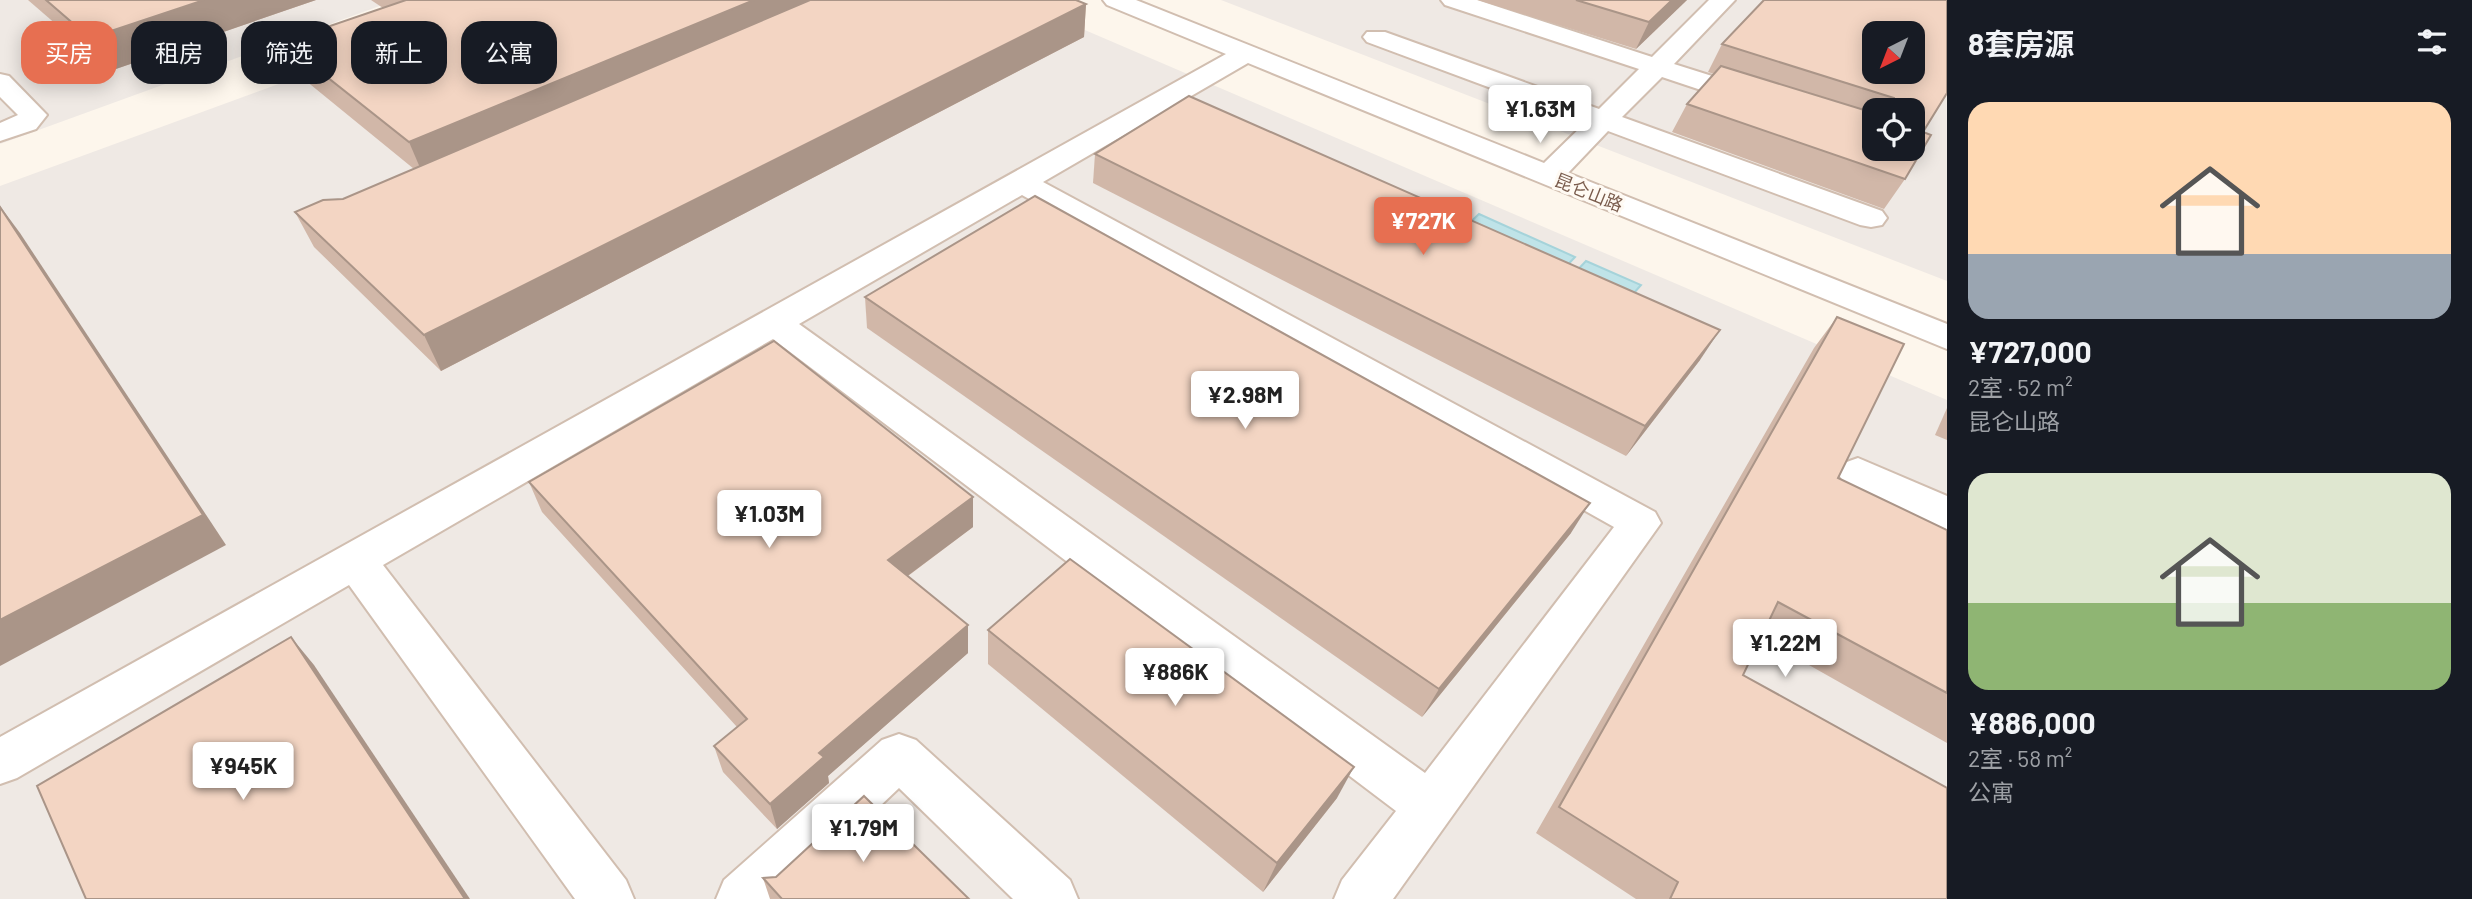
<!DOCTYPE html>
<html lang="zh">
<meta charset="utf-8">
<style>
:root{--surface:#171b24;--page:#242831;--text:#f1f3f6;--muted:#9ea1a6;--accent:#e76f51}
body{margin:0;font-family:Barlow,"Noto Sans SC",sans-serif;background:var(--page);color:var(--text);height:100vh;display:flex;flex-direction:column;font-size:26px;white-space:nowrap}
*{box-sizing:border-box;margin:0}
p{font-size:23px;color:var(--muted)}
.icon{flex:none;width:38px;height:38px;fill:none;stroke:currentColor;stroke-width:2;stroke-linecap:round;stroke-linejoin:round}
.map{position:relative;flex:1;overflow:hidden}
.drawer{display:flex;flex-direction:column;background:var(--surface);width:525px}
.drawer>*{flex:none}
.banner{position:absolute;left:21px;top:21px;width:665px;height:63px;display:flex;gap:14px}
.needle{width:46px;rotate:222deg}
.buttons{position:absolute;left:1862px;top:21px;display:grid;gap:14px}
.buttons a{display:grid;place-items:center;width:63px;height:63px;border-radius:14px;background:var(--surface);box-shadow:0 4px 18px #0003;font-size:35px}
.price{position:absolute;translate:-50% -60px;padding:0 16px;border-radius:7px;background:#fff;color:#222;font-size:23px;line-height:46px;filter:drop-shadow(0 2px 4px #0008)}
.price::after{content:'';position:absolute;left:50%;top:42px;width:21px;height:16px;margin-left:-10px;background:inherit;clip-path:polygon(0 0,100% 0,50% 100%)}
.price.active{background:var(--accent);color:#fff}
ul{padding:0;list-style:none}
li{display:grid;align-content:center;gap:14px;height:371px;padding:0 21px}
li span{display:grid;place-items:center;height:217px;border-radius:21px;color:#555}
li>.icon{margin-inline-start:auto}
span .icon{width:126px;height:126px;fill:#fffc;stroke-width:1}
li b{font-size:30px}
h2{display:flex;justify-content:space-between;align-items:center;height:84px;padding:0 21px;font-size:30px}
.pill{padding:0 24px;border-radius:21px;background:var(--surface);box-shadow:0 4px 18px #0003;font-size:24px;line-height:63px}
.pill.active{background:var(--accent);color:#fff}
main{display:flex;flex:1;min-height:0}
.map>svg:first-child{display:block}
</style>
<main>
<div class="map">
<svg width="1947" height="899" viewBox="0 0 1947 899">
<rect width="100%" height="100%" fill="#fdf6ec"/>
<!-- industrial -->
<g fill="#efe9e4" fill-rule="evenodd">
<path d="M 0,0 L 396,0 L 0,144 Z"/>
<path d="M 508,0 L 1015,0 L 1947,400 L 1947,899 L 0,899 L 0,186 Z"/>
<path d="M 1221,0 L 1947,0 L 1947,281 L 1343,47 ZM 1874,33 L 1913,33 L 1913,72 L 1874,72 ZM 1874,110 L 1913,110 L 1913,149 L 1874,149 Z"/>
</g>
<!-- water -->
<g fill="#bfe3e8" stroke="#a5d3da" stroke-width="2">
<path d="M 1479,214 L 1575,257 L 1559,274 L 1462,230 Z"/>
<path d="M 1586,261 L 1641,285 L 1625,303 L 1570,278 Z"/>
</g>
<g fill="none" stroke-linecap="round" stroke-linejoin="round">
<defs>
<g id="minor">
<path d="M 1103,0 L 1136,0 L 1544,163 L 1585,123 L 1367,42 L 1363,37 L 1367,32 L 1385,32 L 1599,109 L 1639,69 L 1445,5 L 1441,0 L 1477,0 L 1652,57 L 1709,0 L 1735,0 L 1674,64 L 1766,93 L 1770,99 L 1766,105 L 1746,105 L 1662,77 L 1622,117 L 1882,211 L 1887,218 L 1882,225 L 1871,227 L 1860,225 L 1608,131 L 1568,173 L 1947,324 L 1947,349 L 1248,63 L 1043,182 L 1655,512 L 1661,523 L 1393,899 L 1334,899 L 1342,880 L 1396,811 L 773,339 L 383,565 L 626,880 L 634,899 L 575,899 L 349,585 L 17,778 L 0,784 L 0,737 L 1226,54 L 1107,5 ZM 1022,195 L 1614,527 L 1425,773 L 799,324 Z"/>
<path d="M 0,74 L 9,76 L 47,115 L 36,129 L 0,141 L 0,123 L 18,115 L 0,97 Z"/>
<path d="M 1858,458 L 1947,496 L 1947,530 L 1844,483 L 1838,473 L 1844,463 Z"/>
<path d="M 899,734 L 916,740 L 1070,880 L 1078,899 L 1013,899 L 899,788 L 782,899 L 716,899 L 724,880 L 882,740 Z"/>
</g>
</defs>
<!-- minor casing -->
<use href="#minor" stroke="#d1beb0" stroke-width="4"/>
<!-- minor -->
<use href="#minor" fill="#fff" fill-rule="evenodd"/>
</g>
<!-- wall -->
<g fill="#d1b7a8" fill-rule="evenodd">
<path d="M 28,0 L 316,0 L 110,71 Z"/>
<path d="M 371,0 L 1076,0 L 1086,4 L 1084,37 L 441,371 L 314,247 L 295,212 L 343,199 L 414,169 L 300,76 L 283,42 L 383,8 Z"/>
<path d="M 1478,0 L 1687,0 L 1636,49 Z"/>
<path d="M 1947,0 L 1923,132 L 1905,179 L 1884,209 L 1672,132 L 1687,104 L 1714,74 L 1708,72 L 1722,44 ZM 1874,110 L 1913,110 L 1874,149 Z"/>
<path d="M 1095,154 L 1700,360 L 1626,456 L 1093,183 Z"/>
<path d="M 865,297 L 1571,533 L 1422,717 L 867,328 Z"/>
<path d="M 1837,317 L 1838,478 L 1947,530 L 1947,743 L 1761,638 L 1743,675 L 1947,899 L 1636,899 L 1536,833 L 1814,348 Z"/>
<path d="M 1947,408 L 1947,440 L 1935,435 Z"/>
<path d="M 529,482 L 973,497 L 973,527 L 908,576 L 968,625 L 968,653 L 828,776 L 829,783 L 777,829 L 723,772 L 714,746 L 737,727 L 542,512 Z"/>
<path d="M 988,630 L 1337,798 L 1263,892 L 988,664 Z"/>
<path d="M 763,878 L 969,899 L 770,899 Z"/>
</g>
<!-- shaded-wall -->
<g fill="#aa9588">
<path d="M 204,0 L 316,0 L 110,71 L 90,38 Z"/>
<path d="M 754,0 L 827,0 L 424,177 L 409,142 Z"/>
<path d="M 1672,0 L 1687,0 L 1636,49 L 1649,22 Z"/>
<path d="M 1086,4 L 1084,37 L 441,371 L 424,335 Z"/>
<path d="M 0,206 L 20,233 L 226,545 L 0,666 Z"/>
<path d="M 1720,330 L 1700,360 L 1626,456 L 1645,426 Z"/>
<path d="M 973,497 L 973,527 L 890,589 L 888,560 Z"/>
<path d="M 1590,503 L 1571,533 L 1422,717 L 1439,689 Z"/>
<path d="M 968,625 L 968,653 L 828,776 L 829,783 L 777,829 L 770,804 L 819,753 Z"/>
<path d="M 291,637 L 314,665 L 470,899 L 465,899 Z"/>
<path d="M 1354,767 L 1337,798 L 1263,892 L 1277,863 Z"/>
</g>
<!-- building -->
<g fill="#f3d5c3" stroke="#aa9588" stroke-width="2" fill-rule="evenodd">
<path d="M 46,0 L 204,0 L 90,38 Z"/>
<path d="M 406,0 L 754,0 L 409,142 L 283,42 Z"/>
<path d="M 810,0 L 1076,0 L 1086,4 L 424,335 L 295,212 L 323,200 L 343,199 Z"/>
<path d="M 1576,0 L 1672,0 L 1649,22 Z"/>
<path d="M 1764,0 L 1947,0 L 1947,93 L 1923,132 L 1931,135 L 1905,179 L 1687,104 L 1721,66 L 1874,113 L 1874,149 L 1913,149 L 1913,110 L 1894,110 L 1894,98 L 1722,44 ZM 1874,33 L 1913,33 L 1913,72 L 1874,72 Z"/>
<path d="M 1189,96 L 1720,330 L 1645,426 L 1095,154 Z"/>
<path d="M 1035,196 L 1590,503 L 1439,689 L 865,297 Z"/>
<path d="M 0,207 L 203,515 L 0,620 Z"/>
<path d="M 1837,317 L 1904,344 L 1838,478 L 1947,530 L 1947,693 L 1778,602 L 1743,675 L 1947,788 L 1947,899 L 1670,899 L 1678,882 L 1559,807 Z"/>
<path d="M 774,341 L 973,497 L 888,560 L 968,625 L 819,753 L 824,757 L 770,804 L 714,746 L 747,719 L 529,482 Z"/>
<path d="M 1070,559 L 1354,767 L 1277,863 L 988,630 Z"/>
<path d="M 291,637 L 465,899 L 86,899 L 37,786 Z"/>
<path d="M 864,796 L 969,899 L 782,899 L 763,878 L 776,877 Z"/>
</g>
<g text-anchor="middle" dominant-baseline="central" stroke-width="6" stroke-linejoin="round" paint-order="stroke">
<!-- far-street labels -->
<g font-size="18" fill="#7a5c4d" stroke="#fffaf3">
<text transform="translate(1589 192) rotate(22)">昆仑山路</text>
</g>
</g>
</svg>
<div class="buttons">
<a><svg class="needle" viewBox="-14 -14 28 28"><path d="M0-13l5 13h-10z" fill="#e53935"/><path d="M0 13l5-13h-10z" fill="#9ea1a6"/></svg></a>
<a><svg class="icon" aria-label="locate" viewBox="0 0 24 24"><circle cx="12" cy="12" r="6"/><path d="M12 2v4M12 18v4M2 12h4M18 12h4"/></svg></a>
</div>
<b class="price" style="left:1540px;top:145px">¥1.63M</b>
<b class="price active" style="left:1423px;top:257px">¥727K</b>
<b class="price" style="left:1245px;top:431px">¥2.98M</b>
<b class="price" style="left:769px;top:550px">¥1.03M</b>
<b class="price" style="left:1785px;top:679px">¥1.22M</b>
<b class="price" style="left:1175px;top:708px">¥886K</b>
<b class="price" style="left:243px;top:802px">¥945K</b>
<b class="price" style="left:863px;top:864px">¥1.79M</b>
<div class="banner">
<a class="pill active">买房</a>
<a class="pill">租房</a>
<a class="pill">筛选</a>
<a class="pill">新上</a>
<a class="pill">公寓</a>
</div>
</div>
<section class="drawer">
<h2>8套房源<svg class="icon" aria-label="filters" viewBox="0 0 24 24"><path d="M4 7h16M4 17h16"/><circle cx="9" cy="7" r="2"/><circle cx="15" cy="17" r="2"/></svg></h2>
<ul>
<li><span style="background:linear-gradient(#ffd9b3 70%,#9aa5b1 0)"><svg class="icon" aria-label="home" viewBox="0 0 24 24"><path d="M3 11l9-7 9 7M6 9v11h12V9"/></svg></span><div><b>¥727,000</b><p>2室 · 52 m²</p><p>昆仑山路</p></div></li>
<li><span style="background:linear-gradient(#dfe7d0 60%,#8fb573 0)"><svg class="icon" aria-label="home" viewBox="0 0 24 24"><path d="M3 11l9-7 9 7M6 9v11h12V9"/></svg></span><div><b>¥886,000</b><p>2室 · 58 m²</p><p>公寓</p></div></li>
</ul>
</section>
</main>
